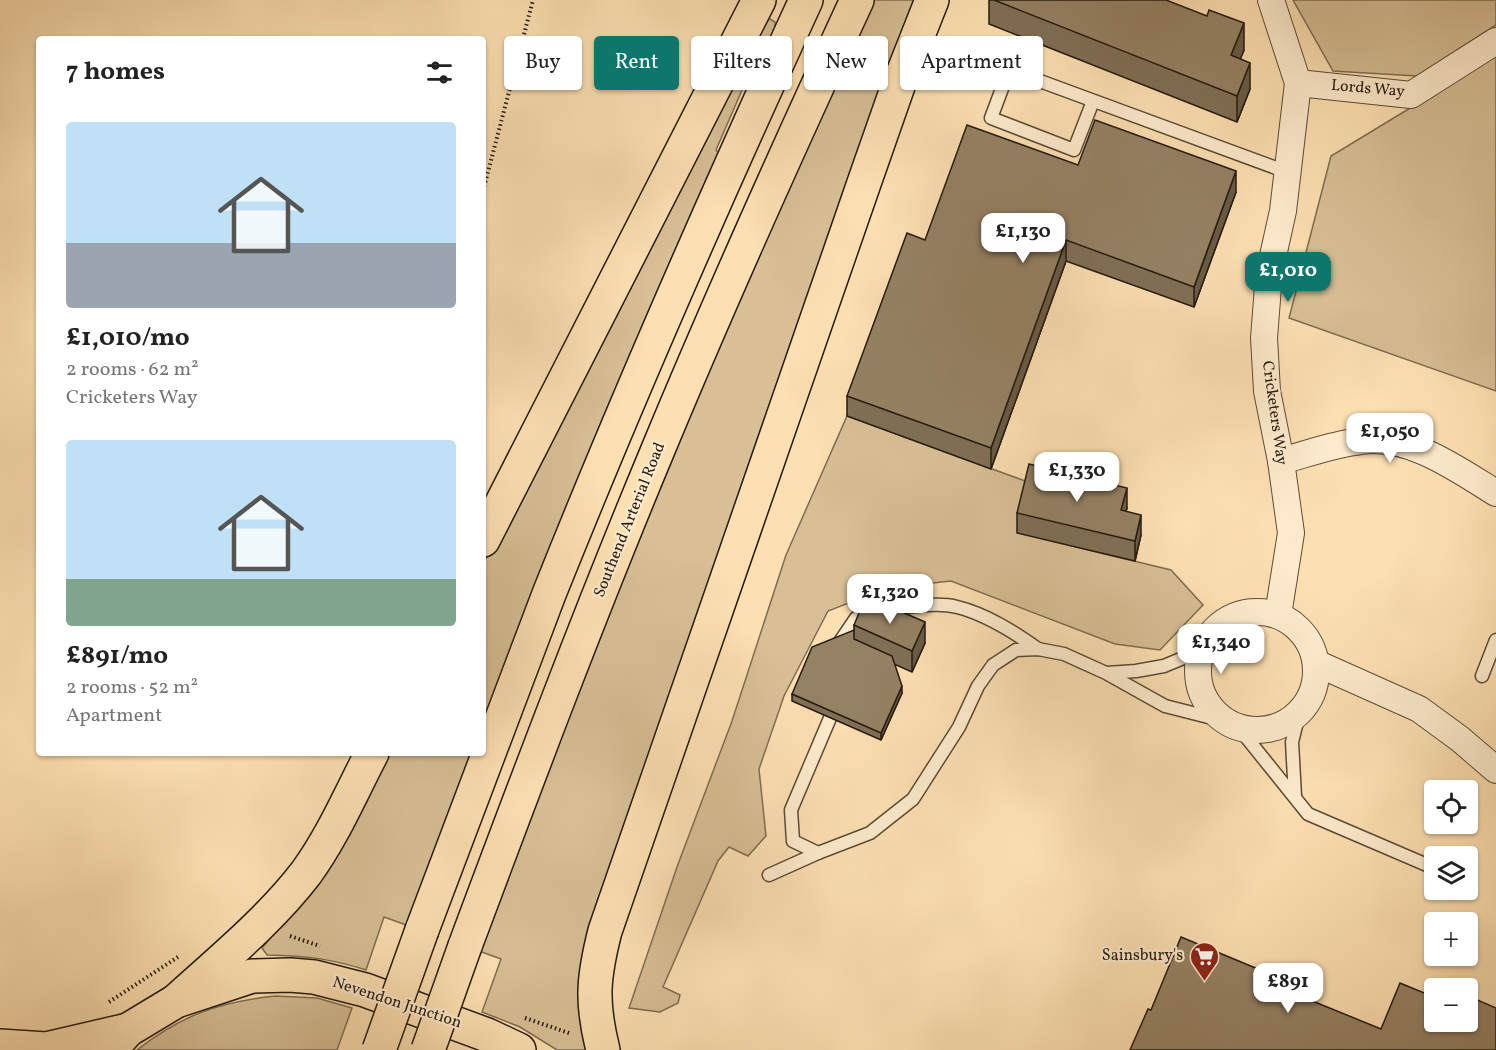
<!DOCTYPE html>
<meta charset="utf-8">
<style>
:root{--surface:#fff;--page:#f6f6f6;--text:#222;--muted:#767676;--accent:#0f766e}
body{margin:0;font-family:Vollkorn,serif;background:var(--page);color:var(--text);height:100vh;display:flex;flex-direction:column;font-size:22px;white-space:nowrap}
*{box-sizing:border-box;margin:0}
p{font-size:20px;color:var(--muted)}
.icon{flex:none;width:33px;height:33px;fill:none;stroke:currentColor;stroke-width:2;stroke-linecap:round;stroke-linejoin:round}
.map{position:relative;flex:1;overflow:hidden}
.sheet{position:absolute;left:36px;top:36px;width:450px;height:720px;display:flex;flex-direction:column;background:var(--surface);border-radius:6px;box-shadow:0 2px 4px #0004}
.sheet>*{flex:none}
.banner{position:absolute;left:504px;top:36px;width:570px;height:54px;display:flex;gap:12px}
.fabs{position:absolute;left:1424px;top:780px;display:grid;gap:12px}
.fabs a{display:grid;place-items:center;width:54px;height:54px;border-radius:6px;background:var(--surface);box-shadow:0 2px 4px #0004;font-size:30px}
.price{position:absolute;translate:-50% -51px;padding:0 14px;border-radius:12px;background:#fff;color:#222;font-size:20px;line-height:39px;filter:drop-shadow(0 2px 3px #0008)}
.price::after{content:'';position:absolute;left:50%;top:36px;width:18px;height:14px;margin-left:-9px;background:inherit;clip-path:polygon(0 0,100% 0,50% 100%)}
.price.selected{background:var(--accent);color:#fff}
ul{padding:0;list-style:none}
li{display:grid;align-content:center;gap:12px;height:318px;padding:0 30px}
li span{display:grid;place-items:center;height:186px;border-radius:6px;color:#555}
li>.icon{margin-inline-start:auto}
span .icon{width:108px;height:108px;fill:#fffc;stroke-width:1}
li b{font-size:26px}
h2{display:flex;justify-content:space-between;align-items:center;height:72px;padding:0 30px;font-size:26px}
.pill{padding:0 21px;border-radius:6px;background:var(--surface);box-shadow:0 2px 4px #0004;font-size:21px;line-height:54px}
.pill.selected{background:var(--accent);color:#fff}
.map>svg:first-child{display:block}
</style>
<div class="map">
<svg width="1496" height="1050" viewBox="0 0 1496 1050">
<rect width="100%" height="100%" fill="#fde0b2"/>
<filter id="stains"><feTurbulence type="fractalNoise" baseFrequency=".00333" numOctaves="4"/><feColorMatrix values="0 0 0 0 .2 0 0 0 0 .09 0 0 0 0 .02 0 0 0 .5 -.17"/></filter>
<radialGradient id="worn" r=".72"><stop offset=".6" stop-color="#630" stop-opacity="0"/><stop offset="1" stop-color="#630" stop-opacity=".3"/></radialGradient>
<!-- green -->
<g fill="#d8bf96" stroke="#7e6d52" stroke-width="1.5">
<path d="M 873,0 L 917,0 L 597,915 L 589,1050 L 557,1050 L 520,1027 L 482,1012 L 501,959 L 479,951 L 604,621 L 728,324 Z"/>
<path d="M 1293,0 L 1496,0 L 1496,25 L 1417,76 L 1333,71 Z"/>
<path d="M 765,19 L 770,19 L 775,22 L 775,32 L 763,59 L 756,58 L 716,150 L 720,155 L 483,727 L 483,564 L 761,22 Z"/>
<path d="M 1496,56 L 1496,391 L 1289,318 L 1331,156 Z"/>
<path d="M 847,416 L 1028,482 L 1018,533 L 1171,570 L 1203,605 L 1160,650 L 1115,644 L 951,581 L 887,588 L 828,611 L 784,696 L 759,769 L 766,836 L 748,856 L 729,847 L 718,861 L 663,987 L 680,995 L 678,1003 L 660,1012 L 629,1008 L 677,867 L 732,721 L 786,555 Z"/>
<path d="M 387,753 L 473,753 L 409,926 L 384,917 L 366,970 C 329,958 305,956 267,955 L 262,948 L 301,902 Z"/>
<path d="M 275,996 L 317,998 L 352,1008 L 337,1050 L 137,1050 C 182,1015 219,1002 275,996 Z"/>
</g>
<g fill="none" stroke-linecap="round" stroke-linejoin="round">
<defs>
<g id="lane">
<path d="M 1093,101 L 1074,150 L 991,118 L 1009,70 L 1029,77 L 1287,172"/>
<path d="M 839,643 L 856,618 C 883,611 930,600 957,607 C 986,614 1014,632 1038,649"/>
<path d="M 1107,673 L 1136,671 L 1164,666 L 1200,651"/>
<path d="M 1482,676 L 1496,640"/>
<path d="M 1238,727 L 1308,814 L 1434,868"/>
<path d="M 1295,796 L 1292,742 L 1299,714"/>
<path d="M 818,853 L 793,841 L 791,810 L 830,718"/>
<path d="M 769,875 L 818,853 L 870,833 L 913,799 L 959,727 L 978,686 L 993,665 L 1016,650 L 1038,649 L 1064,654 L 1106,673 L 1165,706 L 1224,721"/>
</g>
<g id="street">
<path d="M 1271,0 L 1298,83 L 1283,211 L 1269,274 L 1264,338 L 1267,391 L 1281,461 L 1291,533 L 1278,615"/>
<path d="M 1298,83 L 1411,95 L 1496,41"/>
<path d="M 1281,461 C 1307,454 1334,444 1361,441 C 1409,434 1457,469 1496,493"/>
<circle cx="1257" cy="671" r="59"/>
<path d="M 1316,663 L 1419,709 L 1460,739 L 1496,770"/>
</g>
<g id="primary">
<path d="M 0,1046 L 46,1049 L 128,1030"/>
<path d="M 110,1050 L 128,1030 L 176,1001 L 252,976 L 290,975 L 314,977 L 365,990 L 487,1035 L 519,1050"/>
</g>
<g id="highway">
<path d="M 483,540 L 759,0"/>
<path d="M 422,930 C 464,818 506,706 549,594 C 629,394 716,196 806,0"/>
<path d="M 465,946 C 527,780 589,615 657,452 C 720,300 788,149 857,0"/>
<path d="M 176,1001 C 220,961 270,920 306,873 C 333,836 351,793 372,753"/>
<path d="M 603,1050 C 591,1002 593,978 605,931 L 863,186 L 898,86 L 932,0"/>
</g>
</defs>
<!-- lane casing -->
<use href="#lane" stroke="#5a4c38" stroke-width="15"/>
<!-- street casing -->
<use href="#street" stroke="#5a4c38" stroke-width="28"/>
<!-- primary casing -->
<use href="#primary" stroke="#241b0f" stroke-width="36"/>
<!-- highway casing -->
<use href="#highway" stroke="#241b0f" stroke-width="36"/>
<!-- path -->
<g stroke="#241b0f" stroke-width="4" stroke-dasharray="1.5 3" stroke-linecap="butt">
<path d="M 483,191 L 533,0"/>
<path d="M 290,936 L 320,946"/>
<path d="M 109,1002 L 178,957"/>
<path d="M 525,1018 L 569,1033"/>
</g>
<!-- lane -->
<use href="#lane" stroke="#feebcd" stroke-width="12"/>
<!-- street -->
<use href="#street" stroke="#feebcd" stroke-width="26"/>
<!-- primary -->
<use href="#primary" stroke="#fde0b2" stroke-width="33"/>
<!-- highway -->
<use href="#highway" stroke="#fde0b2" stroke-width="33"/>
<defs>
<g id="highway-bridge">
<path d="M 379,1050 L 422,930"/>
<path d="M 428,1050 L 465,946"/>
</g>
</defs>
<!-- highway-bridge casing -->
<use href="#highway-bridge" stroke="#241b0f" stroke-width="36" stroke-linecap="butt"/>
<!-- highway-bridge -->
<use href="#highway-bridge" stroke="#fde0b2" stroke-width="33"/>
</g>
<!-- wall -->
<g fill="#806f56" stroke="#241b0f" stroke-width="1.5">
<path d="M 989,0 L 1166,0 L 1244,50 L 1240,59 L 1250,89 L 1237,122 L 989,24 Z"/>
<path d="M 1078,165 L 1236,192 L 1194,307 L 1066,261 L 991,469 L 847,416 L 847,396 Z"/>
<path d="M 1127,508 L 1126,511 L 1141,535 L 1135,561 L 1017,533 L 1017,513 Z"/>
<path d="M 854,625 L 925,643 L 912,672 L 894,664 L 902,693 L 881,740 L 792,701 L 792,694 L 854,630 Z"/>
</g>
<!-- shaded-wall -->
<g fill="#685a46" stroke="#241b0f" stroke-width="1.5">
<path d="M 1244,23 L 1244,50 L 1231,82 L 1231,55 Z"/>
<path d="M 1250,63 L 1250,89 L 1237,122 L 1237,96 Z"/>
<path d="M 1236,171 L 1236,192 L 1194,307 L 1194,287 Z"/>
<path d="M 1066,240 L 1066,261 L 991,469 L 991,448 Z"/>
<path d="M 1127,488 L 1127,508 L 1121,530 L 1121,510 Z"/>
<path d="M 1141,515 L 1141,535 L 1135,561 L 1135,541 Z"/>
<path d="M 925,622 L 925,643 L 912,672 L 912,651 Z"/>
<path d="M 902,686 L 902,693 L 881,740 L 881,733 Z"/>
</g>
<!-- building -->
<g fill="#958164" stroke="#241b0f" stroke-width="1.5">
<path d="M 994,0 L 1166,0 L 1207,16 L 1209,10 L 1244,23 L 1231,55 L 1250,63 L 1237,96 Z"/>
<path d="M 1095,120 L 1236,171 L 1194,287 L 1066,240 L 991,448 L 847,396 L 907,233 L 925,240 L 967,125 L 1078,165 Z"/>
<path d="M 1029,464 L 1127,488 L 1121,510 L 1141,515 L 1135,541 L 1017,513 Z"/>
<path d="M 864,601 L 885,610 L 886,605 L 925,622 L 912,651 L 854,625 Z"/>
<path d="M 854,630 L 854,639 L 892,656 L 902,686 L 881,733 L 792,694 L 812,647 Z"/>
<path d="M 1181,937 L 1313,992 L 1310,1000 L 1381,1029 L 1400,983 L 1434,997 L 1434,1022 L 1467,1022 L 1467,1011 L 1468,1012 L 1473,998 L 1496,1008 L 1496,1050 L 1130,1050 L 1148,1009 L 1151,1010 Z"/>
</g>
<!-- icons -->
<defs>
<symbol id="supermarket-pin" viewBox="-11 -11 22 30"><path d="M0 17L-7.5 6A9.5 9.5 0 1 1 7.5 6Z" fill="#8f2418" stroke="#feebcd"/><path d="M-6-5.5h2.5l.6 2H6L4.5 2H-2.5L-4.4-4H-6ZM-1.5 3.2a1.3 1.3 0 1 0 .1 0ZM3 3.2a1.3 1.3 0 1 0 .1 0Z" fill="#fff"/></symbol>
</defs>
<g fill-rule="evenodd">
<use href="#supermarket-pin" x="1188" y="940" width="33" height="45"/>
</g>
<g text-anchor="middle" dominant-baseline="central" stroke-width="4.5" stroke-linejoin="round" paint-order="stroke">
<!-- street labels -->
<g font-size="16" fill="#241b0f" stroke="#feebcd">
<text transform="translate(1368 89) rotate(5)">Lords Way</text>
<text transform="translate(1274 413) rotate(82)">Cricketers Way</text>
<text transform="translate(630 520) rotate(-68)">Southend Arterial Road</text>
<text transform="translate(397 1003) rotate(18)">Nevendon Junction</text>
</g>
<!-- poi labels -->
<g font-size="16" fill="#241b0f" stroke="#feebcd" text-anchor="end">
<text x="1183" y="956">Sainsbury's</text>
</g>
</g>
<rect width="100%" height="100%" filter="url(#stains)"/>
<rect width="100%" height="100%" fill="url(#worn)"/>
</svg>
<div class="fabs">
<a><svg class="icon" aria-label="locate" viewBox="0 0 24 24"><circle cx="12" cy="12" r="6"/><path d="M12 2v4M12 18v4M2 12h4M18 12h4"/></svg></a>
<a><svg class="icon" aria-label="layers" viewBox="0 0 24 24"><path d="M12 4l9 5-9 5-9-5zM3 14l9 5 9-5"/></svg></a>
<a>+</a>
<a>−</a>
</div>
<b class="price" style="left:1023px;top:264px">£1,130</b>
<b class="price selected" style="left:1288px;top:303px">£1,010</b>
<b class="price" style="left:1390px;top:464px">£1,050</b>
<b class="price" style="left:1077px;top:503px">£1,330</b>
<b class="price" style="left:890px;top:625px">£1,320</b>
<b class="price" style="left:1221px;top:675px">£1,340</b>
<b class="price" style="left:1288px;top:1014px">£891</b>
<div class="banner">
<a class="pill">Buy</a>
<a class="pill selected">Rent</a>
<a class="pill">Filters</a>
<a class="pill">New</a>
<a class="pill">Apartment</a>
</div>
<section class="sheet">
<h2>7 homes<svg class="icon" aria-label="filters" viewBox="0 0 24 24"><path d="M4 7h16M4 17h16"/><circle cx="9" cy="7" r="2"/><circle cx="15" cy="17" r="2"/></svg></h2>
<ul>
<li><span style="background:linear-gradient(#bfe0f5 65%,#9aa5b1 0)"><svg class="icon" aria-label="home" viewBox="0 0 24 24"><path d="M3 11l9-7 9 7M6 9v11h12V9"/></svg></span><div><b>£1,010/mo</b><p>2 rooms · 62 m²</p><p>Cricketers Way</p></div></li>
<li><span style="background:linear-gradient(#bfe0f5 75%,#7fa58c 0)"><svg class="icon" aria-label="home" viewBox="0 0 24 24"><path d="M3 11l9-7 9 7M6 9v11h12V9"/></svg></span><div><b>£891/mo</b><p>2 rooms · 52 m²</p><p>Apartment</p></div></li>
</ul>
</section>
</div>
